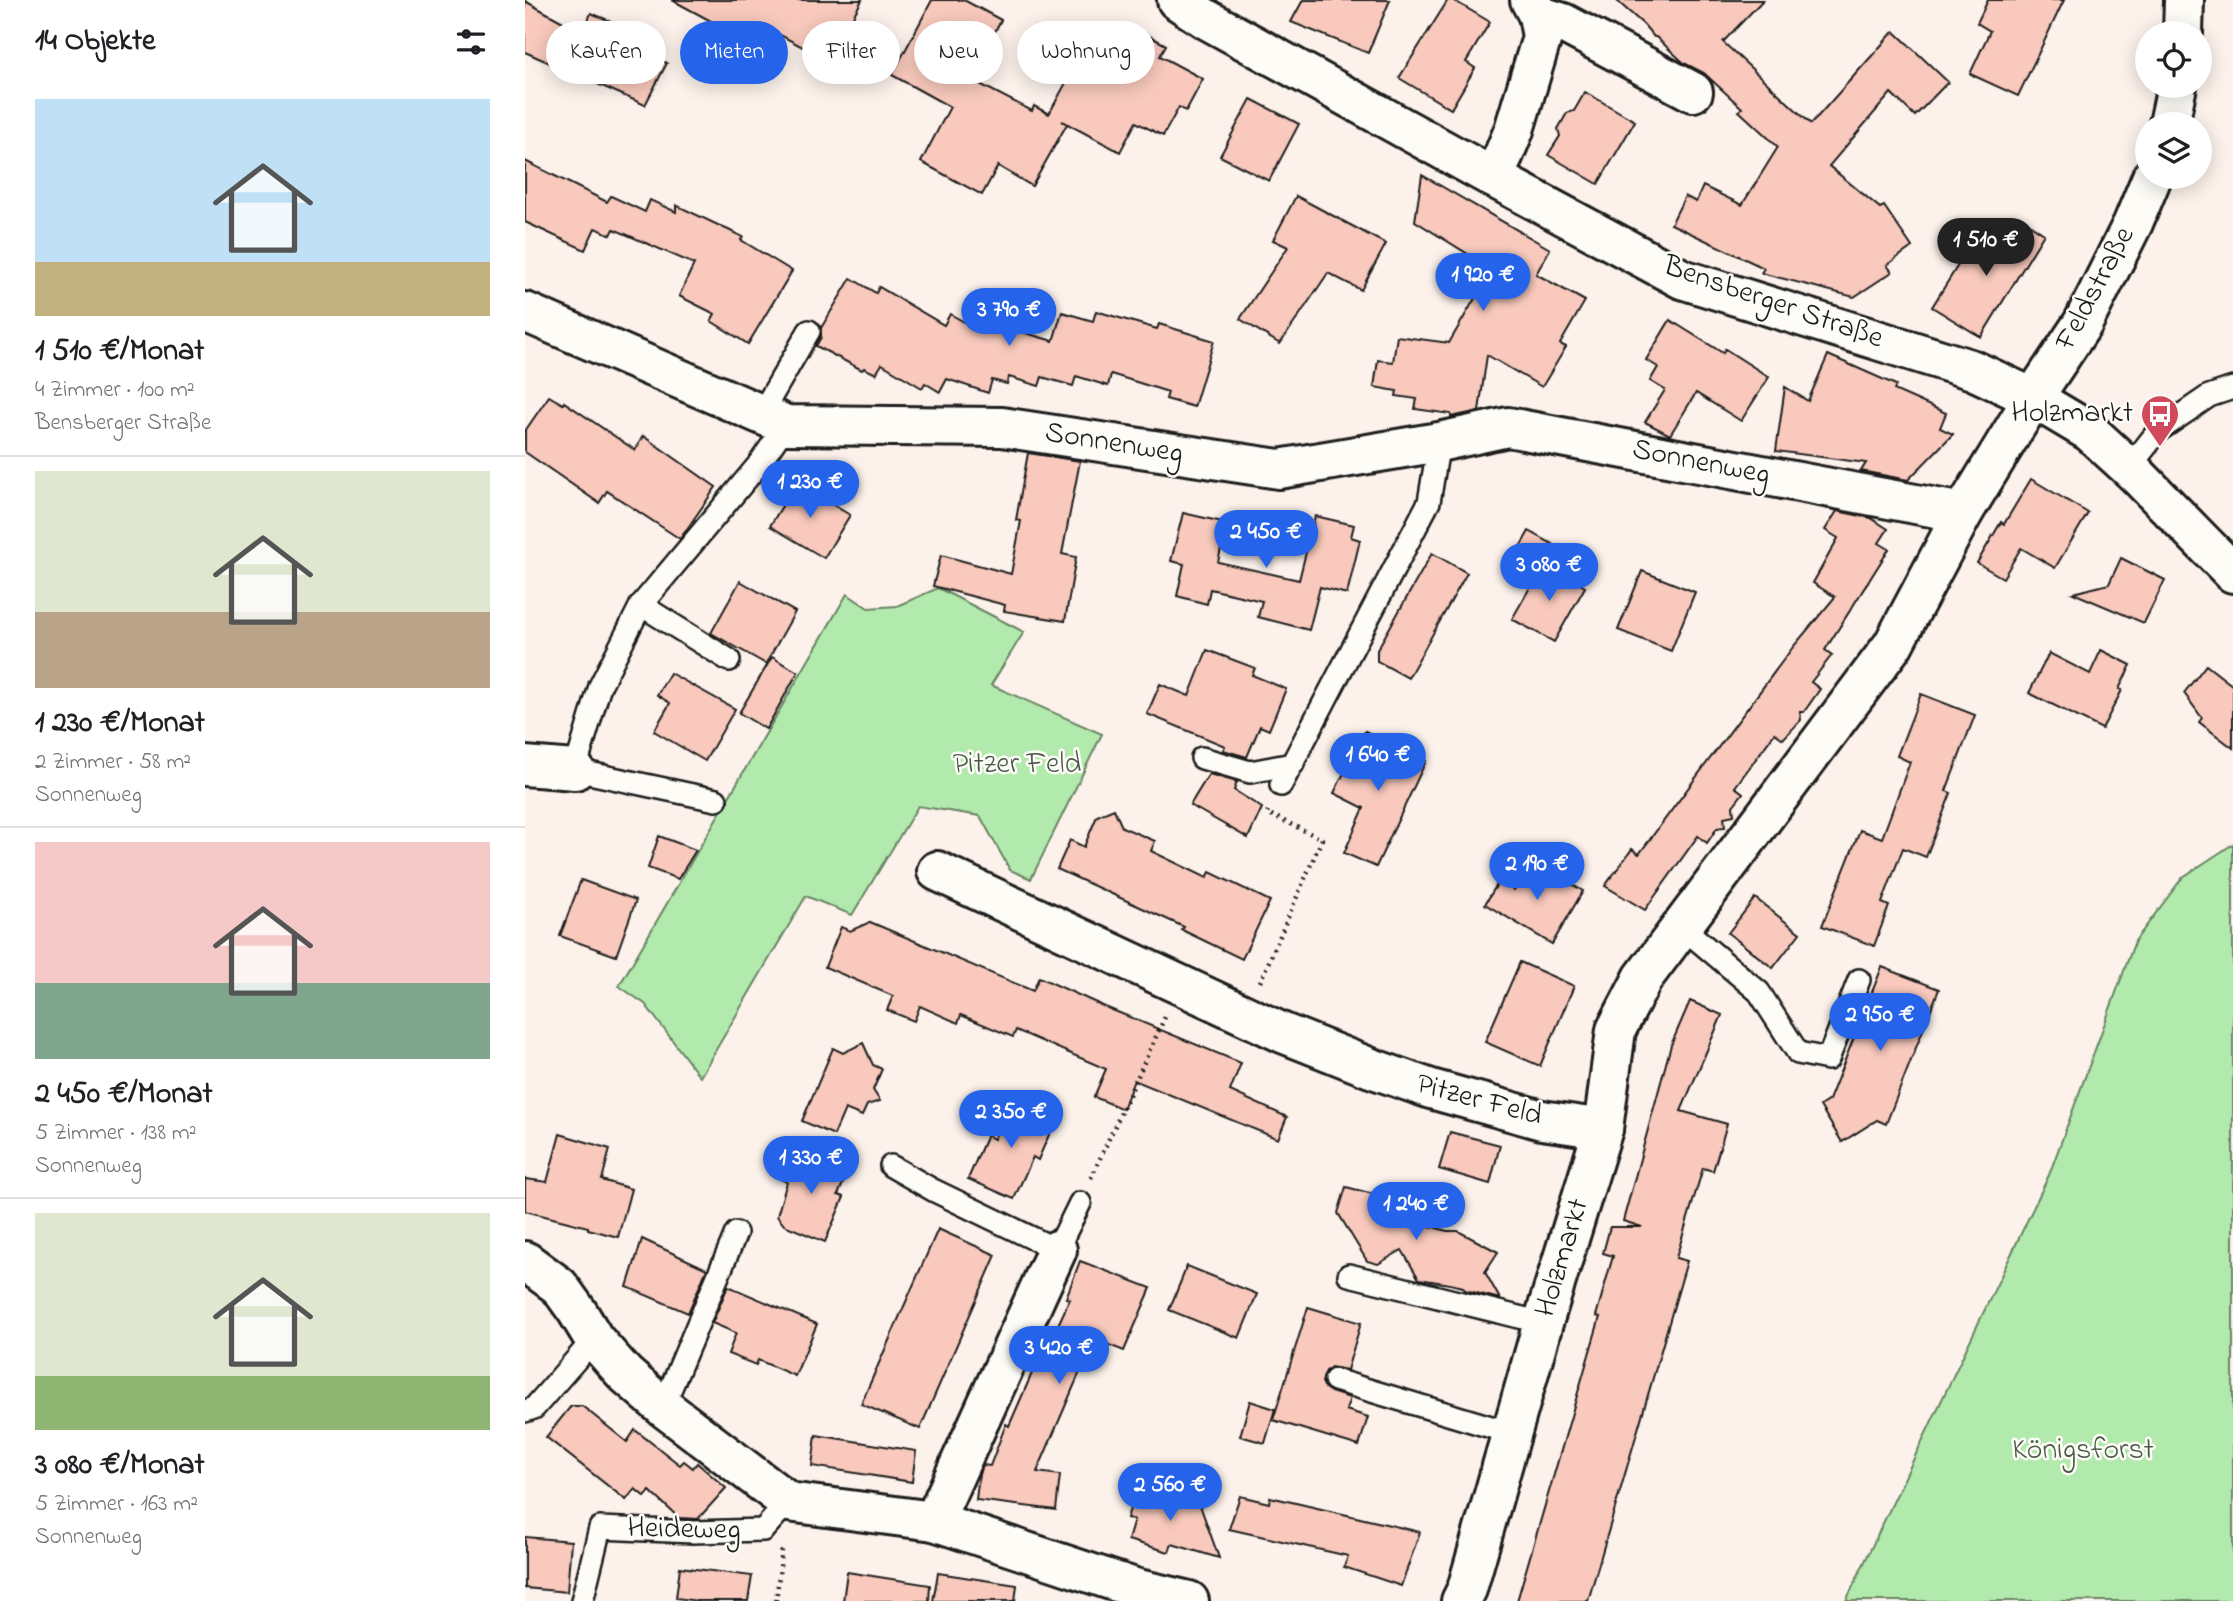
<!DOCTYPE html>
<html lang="de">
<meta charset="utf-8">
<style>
:root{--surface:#fff;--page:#f2f2f2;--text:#202124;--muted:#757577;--line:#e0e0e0;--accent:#2563eb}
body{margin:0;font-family:"Indie Flower",sans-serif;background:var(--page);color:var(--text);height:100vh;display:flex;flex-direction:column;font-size:26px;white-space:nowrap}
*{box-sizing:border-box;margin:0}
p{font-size:23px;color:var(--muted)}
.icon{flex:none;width:38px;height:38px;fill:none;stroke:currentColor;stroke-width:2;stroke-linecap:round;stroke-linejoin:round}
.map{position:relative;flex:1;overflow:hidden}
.sheet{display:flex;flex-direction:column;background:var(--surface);width:525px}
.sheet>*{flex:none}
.banner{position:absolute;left:21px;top:21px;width:665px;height:63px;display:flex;gap:14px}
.tools{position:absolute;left:1610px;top:21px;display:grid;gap:14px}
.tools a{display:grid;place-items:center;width:77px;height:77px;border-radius:50%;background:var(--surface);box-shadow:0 4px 18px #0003;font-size:35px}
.price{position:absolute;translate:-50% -60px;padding:0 16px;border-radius:24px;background:var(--accent);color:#fff;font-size:23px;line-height:46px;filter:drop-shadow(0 2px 4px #0008)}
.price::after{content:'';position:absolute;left:50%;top:42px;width:21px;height:16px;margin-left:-10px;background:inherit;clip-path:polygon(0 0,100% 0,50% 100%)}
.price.active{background:#222;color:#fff}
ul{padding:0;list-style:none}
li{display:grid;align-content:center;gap:14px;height:371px;padding:0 35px}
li+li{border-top:2px solid var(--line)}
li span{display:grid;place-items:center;height:217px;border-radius:0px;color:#555}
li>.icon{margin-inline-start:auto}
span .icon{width:126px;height:126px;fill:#fffc;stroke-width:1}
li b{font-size:30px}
h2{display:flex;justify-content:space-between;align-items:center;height:84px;padding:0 35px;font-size:30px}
.tag{padding:0 24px;border-radius:32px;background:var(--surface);box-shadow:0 4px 18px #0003;font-size:24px;line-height:63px}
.tag.active{background:var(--accent);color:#fff}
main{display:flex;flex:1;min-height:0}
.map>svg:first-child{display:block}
</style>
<main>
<section class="sheet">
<h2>14 Objekte<svg class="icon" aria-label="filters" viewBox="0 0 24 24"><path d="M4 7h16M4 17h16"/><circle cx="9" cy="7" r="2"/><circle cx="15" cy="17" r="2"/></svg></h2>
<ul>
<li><span style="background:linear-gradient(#bfe0f5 75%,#c2b280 0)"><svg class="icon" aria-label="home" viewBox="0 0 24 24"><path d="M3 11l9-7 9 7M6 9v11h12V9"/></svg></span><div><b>1 510 €/Monat</b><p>4 Zimmer · 100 m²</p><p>Bensberger Straße</p></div></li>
<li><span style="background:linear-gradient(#dfe7d0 65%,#b9a48a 0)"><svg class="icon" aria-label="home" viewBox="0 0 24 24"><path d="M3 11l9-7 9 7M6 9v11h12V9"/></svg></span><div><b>1 230 €/Monat</b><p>2 Zimmer · 58 m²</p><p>Sonnenweg</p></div></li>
<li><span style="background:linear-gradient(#f6c9c9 65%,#7fa58c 0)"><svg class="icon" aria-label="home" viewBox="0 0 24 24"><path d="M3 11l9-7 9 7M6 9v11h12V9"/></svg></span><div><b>2 450 €/Monat</b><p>5 Zimmer · 138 m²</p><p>Sonnenweg</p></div></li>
<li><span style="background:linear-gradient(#dfe7d0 75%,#8fb573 0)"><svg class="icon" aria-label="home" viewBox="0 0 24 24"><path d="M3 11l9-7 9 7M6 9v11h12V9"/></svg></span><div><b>3 080 €/Monat</b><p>5 Zimmer · 163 m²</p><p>Sonnenweg</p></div></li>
</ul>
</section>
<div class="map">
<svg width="1708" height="1601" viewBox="0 0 1708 1601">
<rect width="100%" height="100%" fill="#fcf2eb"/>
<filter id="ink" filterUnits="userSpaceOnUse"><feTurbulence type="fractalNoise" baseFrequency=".0143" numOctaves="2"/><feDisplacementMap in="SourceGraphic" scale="14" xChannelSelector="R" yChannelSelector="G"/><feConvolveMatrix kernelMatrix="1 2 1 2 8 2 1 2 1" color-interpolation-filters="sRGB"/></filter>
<g filter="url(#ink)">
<!-- green -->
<g fill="#b2eaad" stroke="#678364" stroke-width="2">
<path d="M 413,588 L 499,632 L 466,685 L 577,734 L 506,879 L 485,870 L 455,816 L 393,806 L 327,915 L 281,896 L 175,1077 L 120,1004 L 94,986 L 322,594 L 343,608 L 372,606 Z"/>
<path d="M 1708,844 L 1708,1601 L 1321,1601 L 1524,1175 L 1610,941 L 1658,877 Z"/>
</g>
<!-- building -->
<g fill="#f8c9bc" stroke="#1c1c1c" stroke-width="2">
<path d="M 147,0 L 337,0 L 304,61 L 242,28 L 232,46 Z"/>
<path d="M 407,0 L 439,0 L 476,20 L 445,79 L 507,111 L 509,106 L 524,114 L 573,24 L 604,40 L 610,28 L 641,45 L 635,56 L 678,79 L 661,111 L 654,107 L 638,136 L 611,122 L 595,152 L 537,121 L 542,124 L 507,186 L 473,166 L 457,195 L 396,162 L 425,107 L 367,75 Z"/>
<path d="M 778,0 L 865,0 L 843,53 L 766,22 Z"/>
<path d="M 923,0 L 928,0 L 965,22 L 941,62 L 950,68 L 926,109 L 874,78 Z"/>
<path d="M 1091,0 L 1238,0 L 1198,42 L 1286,124 L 1369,31 L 1423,82 L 1390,116 L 1366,93 L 1304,166 L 1355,208 L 1359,206 L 1387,247 L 1362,265 L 1367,272 L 1329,297 L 1236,273 L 1239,268 L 1146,224 L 1160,196 L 1171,202 L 1178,186 L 1217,205 L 1253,147 L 1214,111 L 1217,108 L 1179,73 L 1159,63 L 1131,37 L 1129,37 L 1119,25 Z"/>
<path d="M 1463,0 L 1539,0 L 1493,96 L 1445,74 L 1465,31 L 1452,23 Z"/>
<path d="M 0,1 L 58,33 L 66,13 L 105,29 L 98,42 L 142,63 L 120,105 L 0,52 Z"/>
<path d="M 1060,92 L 1110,121 L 1073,184 L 1023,155 L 1035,136 L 1033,129 L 1042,113 L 1049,111 Z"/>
<path d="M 726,99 L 774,124 L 744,181 L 695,156 Z"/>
<path d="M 0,161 L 82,202 L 86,196 L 120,212 L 125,200 L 151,212 L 151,205 L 218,237 L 216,240 L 267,271 L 223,344 L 186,321 L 190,314 L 154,296 L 169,264 L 89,229 L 86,235 L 70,228 L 60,250 L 0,222 Z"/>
<path d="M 897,175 L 1025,249 L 1011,274 L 1060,301 L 1035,344 L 1041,347 L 1017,387 L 962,355 L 954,411 L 926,417 L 926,414 L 890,409 L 892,399 L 871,396 L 872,391 L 849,387 L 853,360 L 868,362 L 872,336 L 924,343 L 967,269 L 890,221 Z"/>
<path d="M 771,196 L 861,244 L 836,290 L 803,273 L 755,344 L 715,319 L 763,247 L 748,240 Z"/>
<path d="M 1495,218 L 1519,234 L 1456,337 L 1407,307 L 1453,233 L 1478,249 Z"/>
<path d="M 326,278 L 351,293 L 354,287 L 419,325 L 425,314 L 452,329 L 462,313 L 487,329 L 528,341 L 537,312 L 568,321 L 571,311 L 632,329 L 634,324 L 689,341 L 669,407 L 641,399 L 643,392 L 586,374 L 583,386 L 551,376 L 548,386 L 517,377 L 514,386 L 484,377 L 482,384 L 467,380 L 463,393 L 422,379 L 415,392 L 400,383 L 397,388 L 357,364 L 351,374 L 339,368 L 337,370 L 291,346 L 296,337 L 296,328 Z"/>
<path d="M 1145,320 L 1198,353 L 1200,349 L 1244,377 L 1216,421 L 1171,393 L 1145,435 L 1120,422 L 1140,390 L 1125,381 L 1133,367 L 1121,360 Z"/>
<path d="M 1303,355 L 1371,385 L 1369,390 L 1421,413 L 1415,428 L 1428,434 L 1383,480 L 1336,471 L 1341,463 L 1251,451 L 1260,387 L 1283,401 Z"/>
<path d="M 24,396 L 38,404 L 39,402 L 110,450 L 118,436 L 191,487 L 155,539 L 82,491 L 74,503 L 0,452 L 0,431 Z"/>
<path d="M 503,453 L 555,461 L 537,554 L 551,557 L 540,621 L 479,611 L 480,605 L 408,586 L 416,555 L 486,574 L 496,521 L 491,520 Z"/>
<path d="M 1506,479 L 1563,513 L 1530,568 L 1496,548 L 1478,578 L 1452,563 L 1476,522 L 1479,524 Z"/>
<path d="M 271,483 L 325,515 L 299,558 L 245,526 Z"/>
<path d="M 1312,511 L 1346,518 L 1363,529 L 1354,543 L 1364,549 L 1300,650 L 1307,655 L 1286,682 L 1295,689 L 1279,712 L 1275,712 L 1276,720 L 1258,739 L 1250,733 L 1210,787 L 1218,793 L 1208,806 L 1209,815 L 1199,817 L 1200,827 L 1192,828 L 1182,843 L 1173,836 L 1120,910 L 1080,886 L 1107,849 L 1114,854 L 1268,647 L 1310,597 L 1288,583 L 1313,538 L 1300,530 Z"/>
<path d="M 658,513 L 702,523 L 693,562 L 774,580 L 790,516 L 829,525 L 826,537 L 835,540 L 822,594 L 795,587 L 784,630 L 733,617 L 737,601 L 685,589 L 682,604 L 652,596 L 659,564 L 646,561 Z"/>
<path d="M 1004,531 L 1029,545 L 1011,577 L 986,563 Z"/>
<path d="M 907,553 L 942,573 L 883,678 L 852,661 L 852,650 Z"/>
<path d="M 1596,558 L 1640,580 L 1619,623 L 1548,593 L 1584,584 Z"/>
<path d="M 1019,563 L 1060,587 L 1029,642 L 987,619 Z"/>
<path d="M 1117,571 L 1170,592 L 1146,651 L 1093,630 Z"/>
<path d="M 215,581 L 270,612 L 241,664 L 186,633 Z"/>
<path d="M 682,650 L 730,668 L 727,675 L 761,689 L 744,730 L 735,726 L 722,757 L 698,750 L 700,746 L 622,714 L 635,684 L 664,696 Z"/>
<path d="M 1576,650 L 1606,665 L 1594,689 L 1597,690 L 1577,729 L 1504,693 L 1524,653 L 1565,674 Z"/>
<path d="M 247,657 L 273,672 L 241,729 L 214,713 Z"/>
<path d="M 1681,665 L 1708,686 L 1708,748 L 1674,722 L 1677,718 L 1659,693 Z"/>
<path d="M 145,673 L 210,709 L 180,761 L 129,731 L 145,703 L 132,695 Z"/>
<path d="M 1396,694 L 1450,715 L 1421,791 L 1426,793 L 1401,857 L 1378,848 L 1357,903 L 1364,906 L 1349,946 L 1297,926 L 1335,830 L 1357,838 L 1385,762 L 1372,756 Z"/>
<path d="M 840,731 L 901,761 L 851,867 L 819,853 L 839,808 L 809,793 Z"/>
<path d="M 684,774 L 712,782 L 709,790 L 737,808 L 723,838 L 665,805 Z"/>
<path d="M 589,809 L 597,827 L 630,841 L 626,851 L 682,878 L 685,872 L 745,901 L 717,959 L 657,930 L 659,927 L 532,869 L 545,840 L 559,847 L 572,816 Z"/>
<path d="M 134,836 L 171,850 L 153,879 L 123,868 Z"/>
<path d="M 1007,861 L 1058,891 L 1027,944 L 960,904 L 974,881 L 989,890 Z"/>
<path d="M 56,880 L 111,900 L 91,956 L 35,936 Z"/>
<path d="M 1230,898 L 1275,933 L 1248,968 L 1203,933 Z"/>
<path d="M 345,922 L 508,991 L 514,977 L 580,1007 L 716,1063 L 705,1091 L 762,1117 L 753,1139 L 609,1080 L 598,1109 L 569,1097 L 581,1069 L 491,1030 L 488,1037 L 436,1015 L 433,1023 L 395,1006 L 389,1021 L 362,1010 L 368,996 L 300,967 L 316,927 L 325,931 Z"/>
<path d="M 995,962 L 1049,986 L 1015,1066 L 960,1042 Z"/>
<path d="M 1357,967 L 1414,989 L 1361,1124 L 1352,1120 L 1317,1142 L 1295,1106 L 1304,1100 Z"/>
<path d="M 1165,1001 L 1197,1015 L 1156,1111 L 1202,1124 L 1188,1171 L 1178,1168 L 1151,1258 L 1162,1261 L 1063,1601 L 992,1601 L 1075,1317 L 1071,1316 L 1088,1256 L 1078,1253 L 1085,1227 L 1117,1227 L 1098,1221 L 1146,1045 Z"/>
<path d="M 338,1043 L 348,1065 L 357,1069 L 348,1090 L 355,1101 L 342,1105 L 337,1116 L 320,1109 L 309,1135 L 277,1121 L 308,1048 L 318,1053 Z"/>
<path d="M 485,1102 L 530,1121 L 513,1160 L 508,1157 L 489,1199 L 443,1179 L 462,1135 L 469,1139 Z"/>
<path d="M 925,1132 L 975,1145 L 965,1184 L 914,1169 Z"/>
<path d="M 35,1134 L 85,1149 L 77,1180 L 106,1189 L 93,1237 L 63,1229 L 63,1227 L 0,1211 L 0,1179 L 22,1182 Z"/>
<path d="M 281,1150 L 304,1160 L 301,1165 L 322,1174 L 313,1195 L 319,1197 L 300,1242 L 259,1225 L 252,1216 L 262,1182 L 256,1179 L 265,1162 Z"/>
<path d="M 821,1187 L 892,1205 L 888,1221 L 922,1231 L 933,1231 L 973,1252 L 960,1272 L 975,1299 L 940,1290 L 938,1287 L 925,1284 L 894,1279 L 877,1250 L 853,1264 L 842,1261 L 813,1213 Z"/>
<path d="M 413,1229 L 471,1255 L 395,1429 L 336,1404 Z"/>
<path d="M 117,1239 L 182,1269 L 163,1313 L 102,1287 Z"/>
<path d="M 555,1261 L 626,1288 L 599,1351 L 569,1339 L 512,1472 L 535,1475 L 531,1510 L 451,1500 L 454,1474 L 458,1465 L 465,1466 L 481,1424 L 484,1426 L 511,1364 L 514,1366 L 545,1299 L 541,1298 Z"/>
<path d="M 662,1266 L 732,1294 L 714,1338 L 644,1310 Z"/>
<path d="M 203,1286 L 292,1324 L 270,1376 L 233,1360 L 231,1365 L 203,1354 L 211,1333 L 187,1323 Z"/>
<path d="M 783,1307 L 836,1323 L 822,1370 L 806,1367 L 801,1371 L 797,1382 L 800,1388 L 806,1392 L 825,1398 L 821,1410 L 843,1417 L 834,1446 L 748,1420 Z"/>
<path d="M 725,1401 L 750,1409 L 740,1443 L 715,1436 Z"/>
<path d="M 46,1406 L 57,1406 L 102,1442 L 110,1430 L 155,1465 L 159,1461 L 168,1468 L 172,1463 L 201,1488 L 173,1519 L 154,1518 L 125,1491 L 120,1497 L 110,1489 L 101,1500 L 21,1437 Z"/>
<path d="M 291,1435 L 391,1451 L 387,1482 L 287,1466 Z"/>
<path d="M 637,1488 L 672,1497 L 694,1558 L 647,1544 L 644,1552 L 603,1540 L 609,1520 L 602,1518 L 611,1491 L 634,1498 Z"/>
<path d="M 715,1496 L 744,1503 L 745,1497 L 895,1532 L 876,1586 L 819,1567 L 823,1556 L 704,1529 Z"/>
<path d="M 0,1537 L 46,1541 L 42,1592 L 0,1588 Z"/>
<path d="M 155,1567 L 227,1576 L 223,1601 L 172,1601 L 151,1598 Z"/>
<path d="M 322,1572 L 405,1585 L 404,1601 L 318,1601 Z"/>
<path d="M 413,1573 L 492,1585 L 490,1601 L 408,1601 Z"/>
</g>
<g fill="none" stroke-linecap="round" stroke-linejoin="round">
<defs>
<g id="service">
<path d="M 236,414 L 284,331"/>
<path d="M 1604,468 L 1633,431 L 1684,396 L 1708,388"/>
<path d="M 116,605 L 204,660"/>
<path d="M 677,758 L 725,772 L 768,764"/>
<path d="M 756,785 L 904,502 L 914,442"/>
<path d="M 191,800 L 50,770 L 75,686 L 116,605 L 234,464 L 261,425"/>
<path d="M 1156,926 L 1234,992 L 1273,1053 L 1303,1059 L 1334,980"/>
<path d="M 366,1166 L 408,1190 L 532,1250 L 555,1203"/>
<path d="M 824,1275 L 1018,1323"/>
<path d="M 810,1380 L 986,1433"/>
<path d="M 138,1407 L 211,1233"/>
<path d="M 0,1411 L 9,1408 L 69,1339"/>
<path d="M 57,1601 L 75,1528 L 168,1532 L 238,1530 L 263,1502"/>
</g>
<g id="minor">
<path d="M 1013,15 L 1038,23 L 1168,92"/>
<path d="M 969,178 L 989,130 L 1017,37 L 1013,15 L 1005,0"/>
<path d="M 0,312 L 261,425 L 477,427 L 754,469 L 914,442 L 983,427 L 1438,513"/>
<path d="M 0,766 L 50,770"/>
<path d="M 412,871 L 758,1033 L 846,1068 L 906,1089 L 1017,1120 L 1078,1129"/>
<path d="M 0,1261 L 34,1286 L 52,1311 L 69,1339 L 100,1374 L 138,1407 L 263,1502 L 409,1521 L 613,1589 L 664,1601"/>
<path d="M 409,1521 L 532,1250"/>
<path d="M 936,1601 L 942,1589 L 1018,1323 L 1078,1129 L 1091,1030 L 1118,978 L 1368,645 L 1438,513 L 1508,398"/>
</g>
<g id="secondary">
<path d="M 652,0 L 681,19 L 969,178 L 1157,279 L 1448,370 L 1508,398 L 1565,432 L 1612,475 L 1708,573"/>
<path d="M 1658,33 L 1659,0"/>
<path d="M 1644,124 L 1652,86"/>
<path d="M 1508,398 L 1558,323 L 1608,223 L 1627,177"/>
</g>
</defs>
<!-- service casing -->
<use href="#service" stroke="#1c1c1c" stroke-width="26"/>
<!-- minor casing -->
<use href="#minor" stroke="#1c1c1c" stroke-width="44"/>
<!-- secondary casing -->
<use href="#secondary" stroke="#1c1c1c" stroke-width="44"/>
<!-- path -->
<g stroke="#1c1c1c" stroke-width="4.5" stroke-dasharray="2 5" stroke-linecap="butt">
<path d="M 735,982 L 797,839 L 742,813 L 744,808"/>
<path d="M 566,1178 L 640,1017"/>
<path d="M 251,1601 L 257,1550"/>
</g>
<!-- service -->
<use href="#service" stroke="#fdfcf7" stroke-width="21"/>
<!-- minor -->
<use href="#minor" stroke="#fdfcf7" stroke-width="38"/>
<!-- secondary -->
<use href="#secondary" stroke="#fdfcf7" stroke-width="38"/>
</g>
</g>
<!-- icons -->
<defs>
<symbol id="bus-pin" viewBox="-11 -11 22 30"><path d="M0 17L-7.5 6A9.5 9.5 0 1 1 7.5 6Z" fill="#d1495b" stroke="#fdfcf7"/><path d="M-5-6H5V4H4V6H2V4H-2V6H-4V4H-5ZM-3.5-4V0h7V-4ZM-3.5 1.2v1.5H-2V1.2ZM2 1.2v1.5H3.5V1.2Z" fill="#fff"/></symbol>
</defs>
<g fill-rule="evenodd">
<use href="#bus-pin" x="1613" y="392" width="44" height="60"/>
</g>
<g text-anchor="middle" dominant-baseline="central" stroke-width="5" stroke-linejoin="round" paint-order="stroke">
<!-- street labels -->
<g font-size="30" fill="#1c1c1c" stroke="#fdfcf7">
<text transform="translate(1571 289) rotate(-62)">Feldstraße</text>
<text transform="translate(1248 303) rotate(19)">Bensberger Straße</text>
<text transform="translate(589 444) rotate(9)">Sonnenweg</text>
<text transform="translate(1176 463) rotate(11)">Sonnenweg</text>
<text transform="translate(954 1101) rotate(15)">Pitzer Feld</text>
<text transform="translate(1038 1258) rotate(-73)">Holzmarkt</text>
<text transform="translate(159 1530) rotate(1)">Heideweg</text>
</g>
<!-- poi labels -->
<g font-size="30" fill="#1c1c1c" stroke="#fdfcf7" text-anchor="end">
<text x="1608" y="414">Holzmarkt</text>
</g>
<!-- park labels -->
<g font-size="30" fill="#495a48" stroke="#fdfcf7">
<text x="492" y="765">Pitzer Feld</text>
<text x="1558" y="1451">Königsforst</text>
</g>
</g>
</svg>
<div class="tools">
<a><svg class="icon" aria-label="locate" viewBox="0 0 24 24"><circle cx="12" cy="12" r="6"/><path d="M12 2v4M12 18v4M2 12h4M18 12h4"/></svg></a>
<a><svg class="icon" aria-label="layers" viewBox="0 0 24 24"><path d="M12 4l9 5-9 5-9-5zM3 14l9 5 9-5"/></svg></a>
</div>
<b class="price active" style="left:1461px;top:278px">1 510 €</b>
<b class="price" style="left:958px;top:313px">1 920 €</b>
<b class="price" style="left:484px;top:348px">3 790 €</b>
<b class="price" style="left:285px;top:520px">1 230 €</b>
<b class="price" style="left:741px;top:570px">2 450 €</b>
<b class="price" style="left:1024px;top:603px">3 080 €</b>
<b class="price" style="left:853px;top:793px">1 640 €</b>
<b class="price" style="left:1012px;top:902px">2 190 €</b>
<b class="price" style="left:1355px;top:1053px">2 950 €</b>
<b class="price" style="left:486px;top:1150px">2 350 €</b>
<b class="price" style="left:286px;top:1196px">1 330 €</b>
<b class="price" style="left:891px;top:1242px">1 240 €</b>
<b class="price" style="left:534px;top:1386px">3 420 €</b>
<b class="price" style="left:645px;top:1523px">2 560 €</b>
<div class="banner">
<a class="tag">Kaufen</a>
<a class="tag active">Mieten</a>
<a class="tag">Filter</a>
<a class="tag">Neu</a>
<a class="tag">Wohnung</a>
</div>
</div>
</main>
